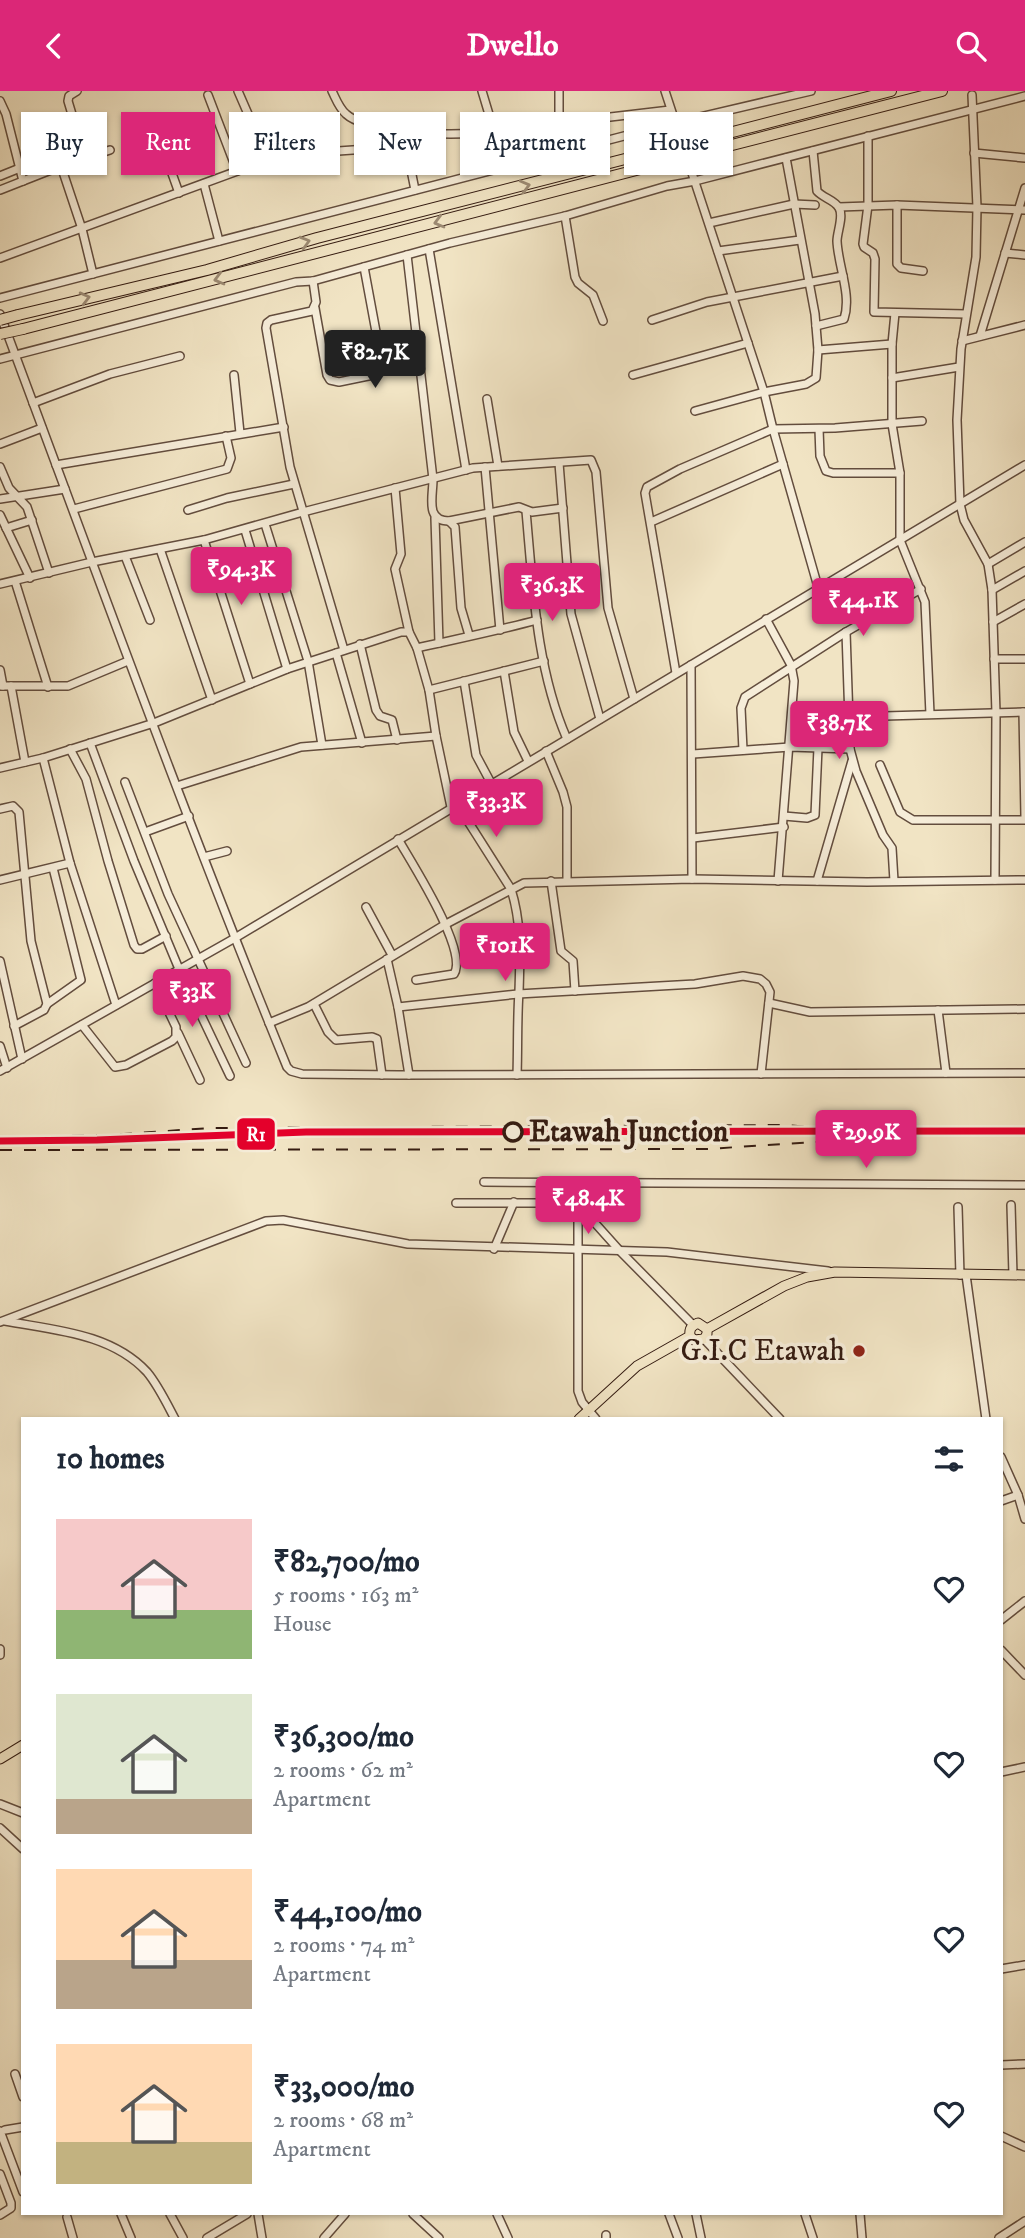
<!DOCTYPE html>
<meta charset="utf-8">
<style>
:root{--surface:#fff;--page:#f6f6f7;--text:#1f2937;--muted:#747a83;--accent:#db2777}
body{margin:0;font-family:"IM FELL DW Pica",serif;background:var(--page);color:var(--text);height:100vh;display:flex;flex-direction:column;font-size:26px;white-space:nowrap}
*{box-sizing:border-box;margin:0}
p{font-size:23px;color:var(--muted)}
.icon{flex:none;width:38px;height:38px;fill:none;stroke:currentColor;stroke-width:2;stroke-linecap:round;stroke-linejoin:round}
.map{position:relative;flex:1;overflow:hidden}
.panel{position:absolute;left:21px;top:1326px;width:982px;height:798px;display:flex;flex-direction:column;background:var(--surface);border-radius:0px;box-shadow:0 2px 5px #0004}
.panel>*{flex:none}
.guide{position:absolute;left:21px;top:21px;width:984px;height:63px;display:flex;gap:14px}
.price{position:absolute;translate:-50% -60px;padding:0 16px;border-radius:7px;background:var(--accent);color:#fff;font-size:23px;line-height:46px;filter:drop-shadow(0 2px 4px #0008)}
.price::after{content:'';position:absolute;left:50%;top:42px;width:21px;height:16px;margin-left:-10px;background:inherit;clip-path:polygon(0 0,100% 0,50% 100%)}
.price.current{background:#222;color:#fff}
ul{padding:0;list-style:none}
li{display:flex;align-items:center;gap:21px;height:175px;padding:0 35px}
li span{display:grid;place-items:center;flex:none;width:196px;height:140px;border-radius:0px;color:#555}
li>.icon{margin-inline-start:auto}
span .icon{width:84px;height:84px;fill:#fffc;stroke-width:1}
li b{font-size:30px}
h2{display:flex;justify-content:space-between;align-items:center;height:84px;padding:0 35px;font-size:30px}
.chip{padding:0 24px;border-radius:0px;background:var(--surface);box-shadow:0 2px 5px #0004;font-size:24px;line-height:63px}
.chip.current{background:var(--accent);color:#fff}
header{display:flex;justify-content:space-between;align-items:center;height:91px;padding:0 35px;background:var(--accent);color:#fff;font-size:32px;font-weight:700}
.map>svg:first-child{display:block}
</style>
<header><svg class="icon" aria-label="back" viewBox="0 0 24 24"><path d="M15 5l-7 7 7 7"/></svg>Dwello<svg class="icon" aria-label="search" viewBox="0 0 24 24"><circle cx="10" cy="10" r="6"/><path d="M15 15l6 6"/></svg></header>
<div class="map">
<svg width="1025" height="2147" viewBox="0 0 1025 2147">
<rect width="100%" height="100%" fill="#f1e4c4"/>
<filter id="stains"><feTurbulence type="fractalNoise" baseFrequency=".00286" numOctaves="4"/><feColorMatrix values="0 0 0 0 .2 0 0 0 0 .09 0 0 0 0 .02 0 0 0 .5 -.17"/></filter>
<radialGradient id="worn" r=".72"><stop offset=".6" stop-color="#630" stop-opacity="0"/><stop offset="1" stop-color="#630" stop-opacity=".3"/></radialGradient>
<g fill="none" stroke-linecap="round" stroke-linejoin="round">
<defs>
<g id="minor">
<path d="M 77,0 L 69,5 L 68,10 L 74,30 L 71,41 L 82,68"/>
<path d="M 238,0 L 268,69"/>
<path d="M 332,0 C 336,8 339,17 346,23 C 365,41 446,45 473,42 L 670,19"/>
<path d="M 482,0 L 494,40"/>
<path d="M 559,0 L 559,32"/>
<path d="M 665,0 L 764,301 L 773,338 L 818,496"/>
<path d="M 208,4 L 237,80"/>
<path d="M 972,4 L 977,116 L 976,166 L 961,258 L 957,329 L 960,413 L 964,429 L 988,473 L 992,499 L 996,622 L 995,789"/>
<path d="M 0,10 L 6,23 L 23,90"/>
<path d="M 403,39 L 415,99"/>
<path d="M 868,45 L 868,114 L 863,153 L 864,156 L 873,162 L 875,168 L 874,221 L 966,223"/>
<path d="M 813,60 L 817,100 C 823,107 835,109 839,117 C 844,125 837,141 837,150 C 838,175 852,204 844,228 L 816,235"/>
<path d="M 974,62 L 1025,67"/>
<path d="M 146,64 L 159,59 L 164,60 L 179,102"/>
<path d="M 61,75 L 82,138 L 93,183"/>
<path d="M 0,85 L 20,77"/>
<path d="M 204,93 L 219,150"/>
<path d="M 0,99 L 61,75 L 110,59"/>
<path d="M 897,114 L 897,173 L 901,177 L 923,180"/>
<path d="M 839,116 L 897,114 L 1025,119"/>
<path d="M 565,125 L 575,186 L 578,192 L 593,204 L 603,230"/>
<path d="M 709,132 L 794,113 L 815,114"/>
<path d="M 429,158 L 466,379"/>
<path d="M 718,160 L 800,149"/>
<path d="M 1005,162 L 1025,164"/>
<path d="M 407,164 L 433,388 C 433,406 425,430 449,430 L 455,436 L 461,517 L 469,544"/>
<path d="M 0,167 L 281,64 L 367,58 L 373,48 L 372,35"/>
<path d="M 313,190 L 316,211 L 312,220 L 271,229 L 267,232 L 266,237 L 290,376 L 344,559"/>
<path d="M 0,207 L 674,32 L 811,0"/>
<path d="M 315,217 L 327,284 L 330,289 L 339,291 L 378,283 L 382,273 L 364,176"/>
<path d="M 895,222 L 892,253 L 892,333 L 900,382 L 900,449 L 925,511 L 930,623"/>
<path d="M 0,223 C 94,475 185,727 287,976 L 291,980 L 302,983 L 399,984 L 1025,982"/>
<path d="M 652,229 L 707,211 L 843,185"/>
<path d="M 980,245 L 1025,97"/>
<path d="M 962,250 L 1025,234"/>
<path d="M 818,259 L 892,253"/>
<path d="M 0,268 L 296,191 L 313,190 L 450,152 L 565,125 L 667,95 L 695,90 L 1025,5"/>
<path d="M 234,284 L 240,342"/>
<path d="M 633,284 L 748,252"/>
<path d="M 892,287 L 959,276"/>
<path d="M 487,308 L 498,375"/>
<path d="M 33,312 L 110,283 L 180,265"/>
<path d="M 695,320 L 764,301 L 806,293 L 816,287 L 818,259 L 815,223 L 786,67"/>
<path d="M 819,338 L 820,365 L 826,380 L 833,382 L 900,382"/>
<path d="M 0,353 L 42,337"/>
<path d="M 559,372 L 571,523 L 600,628"/>
<path d="M 56,374 L 284,336"/>
<path d="M 0,376 L 9,397 L 27,416 L 49,482"/>
<path d="M 485,376 L 500,539"/>
<path d="M 395,397 L 401,463 L 395,478 L 409,541"/>
<path d="M 0,408 L 65,398"/>
<path d="M 74,418 L 227,378 L 231,367 L 226,345"/>
<path d="M 188,419 L 227,407 L 294,393"/>
<path d="M 526,420 C 533,496 536,577 567,648"/>
<path d="M 0,424 L 30,487"/>
<path d="M 435,427 L 439,552"/>
<path d="M 449,430 L 519,416 L 532,421 L 563,417"/>
<path d="M 651,431 L 783,373"/>
<path d="M 265,433 L 308,570 L 322,654"/>
<path d="M 6,437 L 32,429"/>
<path d="M 245,439 L 287,578"/>
<path d="M 204,449 L 250,593"/>
<path d="M 160,458 L 212,609"/>
<path d="M 125,465 L 150,529"/>
<path d="M 988,473 L 1025,451"/>
<path d="M 15,490 L 48,596"/>
<path d="M 0,493 L 92,471 L 204,449 L 303,421 L 473,377 L 591,369 L 596,381 L 608,517 L 634,608"/>
<path d="M 992,499 L 1025,480"/>
<path d="M 766,528 L 791,574 L 794,590 L 778,790"/>
<path d="M 993,531 L 1025,513"/>
<path d="M 846,541 L 850,658 L 856,680 L 883,744 L 892,757 L 894,790"/>
<path d="M 360,553 L 376,619 L 380,625 L 392,629 L 397,649"/>
<path d="M 417,557 L 429,599 L 436,645 L 451,716"/>
<path d="M 336,562 L 362,652"/>
<path d="M 994,568 L 1025,568"/>
<path d="M 691,574 L 692,788"/>
<path d="M 0,579 L 3,595"/>
<path d="M 504,580 L 514,641 L 528,670"/>
<path d="M 676,582 L 645,402 L 647,396 L 680,378 L 773,338 L 835,337 L 922,330"/>
<path d="M 464,590 L 476,664 L 491,692"/>
<path d="M 0,595 L 68,595 L 128,570"/>
<path d="M 11,595 L 25,671"/>
<path d="M 429,599 L 544,570"/>
<path d="M 1023,621 L 1025,726"/>
<path d="M 849,626 L 1025,621"/>
<path d="M 90,652 L 134,770 L 179,878 L 230,985"/>
<path d="M 70,658 L 86,688 L 108,770 L 134,854 L 137,858 L 142,858 L 166,845"/>
<path d="M 743,659 L 741,617 L 745,606 L 846,541 L 921,498"/>
<path d="M 546,660 L 563,701 L 567,716 L 567,790"/>
<path d="M 693,663 L 790,656 L 850,658"/>
<path d="M 43,667 L 70,772 L 116,914"/>
<path d="M 880,674 L 900,721 L 913,729 L 1025,729"/>
<path d="M 0,677 L 43,667 L 154,632 L 287,578 L 401,541 L 409,541 L 417,557 C 457,548 497,540 537,529"/>
<path d="M 125,691 L 168,803 L 246,972"/>
<path d="M 177,695 L 301,656 L 436,645"/>
<path d="M 457,713 L 511,798 C 522,833 520,866 519,901 C 517,929 518,956 517,984"/>
<path d="M 0,718 L 13,715 L 19,721 L 31,850 L 47,913 L 44,919 L 14,935"/>
<path d="M 784,725 L 807,727 L 815,724 L 818,657"/>
<path d="M 145,741 L 189,725"/>
<path d="M 693,747 L 784,736"/>
<path d="M 398,748 C 411,771 469,860 454,883 L 416,889"/>
<path d="M 204,766 L 227,760"/>
<path d="M 0,789 L 70,772"/>
<path d="M 551,790 L 561,860 L 573,870 L 575,900"/>
<path d="M 817,790 L 852,670"/>
<path d="M 366,816 L 392,864"/>
<path d="M 387,868 L 398,916 L 409,984"/>
<path d="M 0,870 L 22,968"/>
<path d="M 769,912 L 810,921 L 1025,918"/>
<path d="M 47,913 L 81,889 L 53,777"/>
<path d="M 314,913 L 328,941 L 336,949 L 372,946 L 377,948 L 382,984"/>
<path d="M 398,916 L 518,903 L 695,893 L 743,885 L 760,888 L 766,893 L 770,901 L 761,983"/>
<path d="M 938,919 L 946,982"/>
<path d="M 269,932 L 308,916 L 446,833 L 524,792 L 692,788 L 867,791 L 1025,789"/>
<path d="M 82,934 L 115,976 L 126,974 L 172,950 L 176,946 L 176,936 L 155,892"/>
<path d="M 178,942 L 200,989"/>
<path d="M 0,955 L 7,977"/>
<path d="M 0,980 L 235,847 L 1025,374"/>
<path d="M 484,1091 L 1025,1094"/>
<path d="M 578,1092 L 578,1300 L 582,1311 L 596,1328"/>
<path d="M 456,1112 L 577,1112 L 620,1160 L 693,1234"/>
<path d="M 1011,1114 L 1013,1184"/>
<path d="M 958,1116 L 960,1184"/>
<path d="M 494,1158 L 514,1111"/>
<path d="M 966,1184 L 986,1328"/>
<path d="M 5,1230 C 53,1239 111,1242 147,1281 C 158,1294 167,1313 175,1328"/>
<path d="M 0,1231 L 266,1130 L 283,1129 L 408,1153 L 667,1161 L 828,1180"/>
<path d="M 704,1248 L 780,1328"/>
<path d="M 1001,1366 L 1018,1404 L 1025,1428"/>
<path d="M 1001,1410 L 1018,1404"/>
<path d="M 1001,1529 L 1025,1510"/>
<path d="M 0,1558 L 0,1564"/>
<path d="M 1001,1559 L 1025,1584"/>
<path d="M 1001,1681 L 1025,1676"/>
<path d="M 0,1713 L 23,1722"/>
<path d="M 0,1737 L 23,1758"/>
<path d="M 1001,1878 L 1025,1874"/>
<path d="M 1001,1974 L 1025,1973"/>
<path d="M 15,1983 L 23,2006"/>
<path d="M 5,2039 L 23,2036"/>
<path d="M 0,2040 L 23,2101"/>
<path d="M 1001,2045 L 1025,2056"/>
<path d="M 0,2083 L 11,2112 L 11,2117 L 0,2124"/>
<path d="M 121,2123 L 131,2147"/>
<path d="M 170,2123 L 183,2147"/>
<path d="M 258,2123 L 262,2147"/>
<path d="M 413,2123 L 439,2147"/>
<path d="M 497,2123 L 508,2147"/>
<path d="M 669,2123 L 678,2147"/>
<path d="M 696,2123 L 701,2147"/>
<path d="M 805,2123 L 813,2147"/>
<path d="M 860,2123 L 862,2147"/>
<path d="M 67,2126 L 73,2147"/>
<path d="M 606,2144 L 606,2147"/>
<path d="M 207,2147 L 247,2123"/>
<path d="M 324,2147 L 345,2123"/>
<path d="M 999,2147 L 1025,2130"/>
</g>
<g id="major">
<path d="M 707,1238 L 784,1195 L 807,1186 L 835,1181 L 1025,1184"/>
<path d="M 579,1328 L 637,1275 L 690,1245 C 689,1238 691,1235 698,1232 L 707,1238 L 707,1243 L 704,1248 L 694,1249 L 690,1245"/>
<path d="M 0,1668 L 23,1654"/>
</g>
<g id="highway">
<path d="M 694,51 L 891,0"/>
<path d="M 697,63 L 942,0"/>
<path d="M 18,224 L 207,179 L 317,147 L 668,57"/>
<path d="M 23,238 L 671,70"/>
</g>
</defs>
<!-- minor casing -->
<use href="#minor" stroke="#634d3e" stroke-width="10"/>
<!-- major casing -->
<use href="#major" stroke="#341b11" stroke-width="11"/>
<!-- highway casing -->
<use href="#highway" stroke="#341b11" stroke-width="12"/>
<!-- minor -->
<use href="#minor" stroke="#f6edd9" stroke-width="7"/>
<!-- major -->
<use href="#major" stroke="#f1e4c4" stroke-width="9"/>
<!-- highway -->
<use href="#highway" stroke="#f1e4c4" stroke-width="10"/>
<!-- rail -->
<g stroke="#341b11" stroke-width="2" stroke-dasharray="12 12" stroke-linecap="butt">
<path d="M 0,1046 L 108,1044 L 211,1037 L 786,1034 L 849,1039"/>
<path d="M 0,1059 L 707,1058 L 845,1049"/>
</g>
<defs>
<g id="highway-bridge">
<path d="M 668,57 L 694,51"/>
<path d="M 671,70 L 697,63"/>
<path d="M 0,229 L 18,224"/>
<path d="M 0,243 L 23,238"/>
</g>
</defs>
<!-- highway-bridge casing -->
<use href="#highway-bridge" stroke="#341b11" stroke-width="12" stroke-linecap="butt"/>
<!-- highway-bridge -->
<use href="#highway-bridge" stroke="#f1e4c4" stroke-width="10"/>
<defs>
<path id="rail-1" d="M 0,1050 L 97,1049 L 306,1041 L 1025,1040"/>
</defs>
<!-- rail-1 casing -->
<use href="#rail-1" stroke="#f6edd9" stroke-width="12"/>
<!-- rail-1 -->
<use href="#rail-1" stroke="#e4002b" stroke-width="7"/>
</g>
<!-- one-way arrows -->
<defs><path id="oneway-chevron" d="M-2-3.5L2.5 0L-2 3.5" fill="none" stroke-width="1.6" stroke-linecap="round" stroke-linejoin="round" transform="scale(1.75)"/></defs>
<g stroke="#9c8a73">
<use href="#oneway-chevron" transform="translate(525 95) rotate(-15)"/>
<use href="#oneway-chevron" transform="translate(439 131) rotate(165)"/>
<use href="#oneway-chevron" transform="translate(305 151) rotate(-16)"/>
<use href="#oneway-chevron" transform="translate(219 188) rotate(165)"/>
<use href="#oneway-chevron" transform="translate(85 207) rotate(-14)"/>
</g>
<!-- markers -->
<circle fill="#f6edd9" stroke="#341b11" stroke-width="3.5" cx="513" cy="1041" r="9"/>
<circle fill="#8f2418" stroke="#f6edd9" stroke-width="2.5" cx="859" cy="1260" r="7"/>
<g text-anchor="middle" dominant-baseline="central" stroke-width="7" stroke-linejoin="round" paint-order="stroke">
<!-- stop labels -->
<g font-size="30" font-weight="bold" fill="#341b11" stroke="#f6edd9" text-anchor="start">
<text x="529" y="1041">Etawah Junction</text>
</g>
<!-- poi labels -->
<g font-size="30" fill="#341b11" stroke="#f6edd9" text-anchor="end">
<text x="845" y="1260">G.I.C Etawah</text>
</g>
</g>
<rect stroke="#f6edd9" stroke-width="2.5" x="236" y="1026" width="40" height="34" rx="7" fill="#e4002b"/>
<g font-size="19" text-anchor="middle" font-weight="bold" fill="#fff">
<text x="256" y="1050">R1</text>
</g>
<rect width="100%" height="100%" filter="url(#stains)"/>
<rect width="100%" height="100%" fill="url(#worn)"/>
</svg>
<b class="price current" style="left:375px;top:299px">₹82.7K</b>
<b class="price" style="left:241px;top:516px">₹94.3K</b>
<b class="price" style="left:552px;top:532px">₹36.3K</b>
<b class="price" style="left:863px;top:547px">₹44.1K</b>
<b class="price" style="left:839px;top:670px">₹38.7K</b>
<b class="price" style="left:496px;top:748px">₹33.3K</b>
<b class="price" style="left:505px;top:892px">₹101K</b>
<b class="price" style="left:192px;top:938px">₹33K</b>
<b class="price" style="left:866px;top:1079px">₹29.9K</b>
<b class="price" style="left:588px;top:1145px">₹48.4K</b>
<div class="guide">
<a class="chip">Buy</a>
<a class="chip current">Rent</a>
<a class="chip">Filters</a>
<a class="chip">New</a>
<a class="chip">Apartment</a>
<a class="chip">House</a>
</div>
<section class="panel">
<h2>10 homes<svg class="icon" aria-label="filters" viewBox="0 0 24 24"><path d="M4 7h16M4 17h16"/><circle cx="9" cy="7" r="2"/><circle cx="15" cy="17" r="2"/></svg></h2>
<ul>
<li><span style="background:linear-gradient(#f6c9c9 65%,#8fb573 0)"><svg class="icon" aria-label="home" viewBox="0 0 24 24"><path d="M3 11l9-7 9 7M6 9v11h12V9"/></svg></span><div><b>₹82,700/mo</b><p>5 rooms · 163 m²</p><p>House</p></div><svg class="icon" aria-label="heart" viewBox="0 0 24 24"><path d="M12 20l-8-8c-3-5 5-10 8-4 3-6 11-1 8 4z"/></svg></li>
<li><span style="background:linear-gradient(#dfe7d0 75%,#b9a48a 0)"><svg class="icon" aria-label="home" viewBox="0 0 24 24"><path d="M3 11l9-7 9 7M6 9v11h12V9"/></svg></span><div><b>₹36,300/mo</b><p>2 rooms · 62 m²</p><p>Apartment</p></div><svg class="icon" aria-label="heart" viewBox="0 0 24 24"><path d="M12 20l-8-8c-3-5 5-10 8-4 3-6 11-1 8 4z"/></svg></li>
<li><span style="background:linear-gradient(#ffd9b3 65%,#b9a48a 0)"><svg class="icon" aria-label="home" viewBox="0 0 24 24"><path d="M3 11l9-7 9 7M6 9v11h12V9"/></svg></span><div><b>₹44,100/mo</b><p>2 rooms · 74 m²</p><p>Apartment</p></div><svg class="icon" aria-label="heart" viewBox="0 0 24 24"><path d="M12 20l-8-8c-3-5 5-10 8-4 3-6 11-1 8 4z"/></svg></li>
<li><span style="background:linear-gradient(#ffd9b3 70%,#c2b280 0)"><svg class="icon" aria-label="home" viewBox="0 0 24 24"><path d="M3 11l9-7 9 7M6 9v11h12V9"/></svg></span><div><b>₹33,000/mo</b><p>2 rooms · 68 m²</p><p>Apartment</p></div><svg class="icon" aria-label="heart" viewBox="0 0 24 24"><path d="M12 20l-8-8c-3-5 5-10 8-4 3-6 11-1 8 4z"/></svg></li>
</ul>
</section>
</div>
